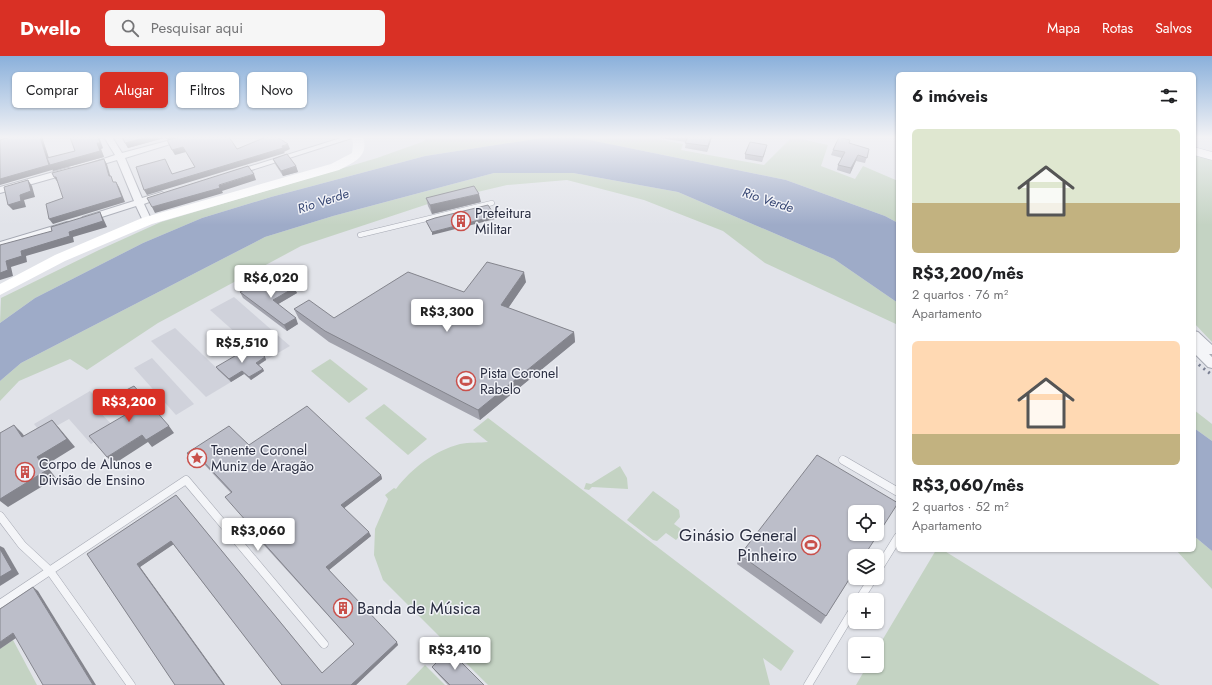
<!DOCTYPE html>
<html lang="pt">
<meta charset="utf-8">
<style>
:root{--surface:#fff;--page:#f6f6f6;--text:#202124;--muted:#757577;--accent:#d93025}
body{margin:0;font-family:Jost,sans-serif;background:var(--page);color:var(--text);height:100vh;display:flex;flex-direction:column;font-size:15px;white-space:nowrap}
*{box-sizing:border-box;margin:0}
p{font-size:13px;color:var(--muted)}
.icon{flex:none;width:22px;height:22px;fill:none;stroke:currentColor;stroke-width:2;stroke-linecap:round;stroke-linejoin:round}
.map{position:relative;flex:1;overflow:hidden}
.sheet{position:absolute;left:896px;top:16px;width:300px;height:480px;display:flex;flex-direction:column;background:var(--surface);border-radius:6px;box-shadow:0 1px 3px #0004}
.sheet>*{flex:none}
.top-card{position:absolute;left:12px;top:16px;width:380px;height:36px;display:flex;gap:8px}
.fabs{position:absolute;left:848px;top:449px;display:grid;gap:8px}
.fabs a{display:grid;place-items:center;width:36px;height:36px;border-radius:6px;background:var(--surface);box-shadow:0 1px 3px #0004;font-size:20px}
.price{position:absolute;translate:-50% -34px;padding:0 9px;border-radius:4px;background:#fff;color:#222;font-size:13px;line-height:26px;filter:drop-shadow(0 1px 2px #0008)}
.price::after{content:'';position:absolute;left:50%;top:24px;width:12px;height:9px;margin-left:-6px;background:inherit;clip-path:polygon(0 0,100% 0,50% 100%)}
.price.on{background:var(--accent);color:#fff}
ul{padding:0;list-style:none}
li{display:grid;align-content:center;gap:8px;height:212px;padding:0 16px}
li span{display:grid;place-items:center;height:124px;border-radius:6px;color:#555}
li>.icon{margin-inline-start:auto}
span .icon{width:72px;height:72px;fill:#fffc;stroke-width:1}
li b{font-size:17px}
h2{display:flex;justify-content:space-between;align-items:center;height:48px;padding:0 16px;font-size:17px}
.chip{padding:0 14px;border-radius:6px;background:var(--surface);box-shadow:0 1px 3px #0004;font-size:14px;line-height:36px}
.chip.on{background:var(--accent);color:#fff}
header{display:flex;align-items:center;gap:24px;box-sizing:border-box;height:56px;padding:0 20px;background:var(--accent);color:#fff}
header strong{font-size:19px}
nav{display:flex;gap:22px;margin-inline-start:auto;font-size:14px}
.search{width:280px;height:36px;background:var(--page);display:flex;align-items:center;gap:10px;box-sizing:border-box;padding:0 14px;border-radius:6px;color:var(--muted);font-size:15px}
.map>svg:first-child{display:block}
</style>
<header>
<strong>Dwello</strong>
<div class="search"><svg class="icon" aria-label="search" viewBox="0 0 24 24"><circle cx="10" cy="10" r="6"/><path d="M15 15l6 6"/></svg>Pesquisar aqui</div>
<nav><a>Mapa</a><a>Rotas</a><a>Salvos</a></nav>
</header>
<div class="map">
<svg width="1212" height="629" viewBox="0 0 1212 629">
<rect width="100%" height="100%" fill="#e1e3e9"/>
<!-- built -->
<g fill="#d0d2db">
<path d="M 234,241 L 290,290 L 266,304 L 210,254 Z"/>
<path d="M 175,272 L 231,326 L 206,341 L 151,285 Z"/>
<path d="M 152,302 L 194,348 L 176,359 L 134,312 Z"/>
<path d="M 90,335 L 100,345 L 93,349 L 116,373 L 91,388 L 69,363 L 42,378 L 34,368 Z"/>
</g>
<!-- green -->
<g fill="#c4d3c3">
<path d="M 425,81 L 548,81 L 425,100 L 271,141 L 202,162 L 143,187 L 35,242 L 0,267 L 1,242 L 99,194 L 161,166 L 377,102 L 422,86 L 425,84 Z"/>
<path d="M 575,81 L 646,81 L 683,88 L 681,94 L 764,109 L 792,81 L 828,89 L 821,110 L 855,123 L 863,110 L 898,125 L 898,167 L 885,160 L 786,124 Z"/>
<path d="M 1194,98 L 1212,102 L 1212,286 L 1194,267 Z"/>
<path d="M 494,117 L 573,117 L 678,136 L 834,203 L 898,247 L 898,269 L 765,207 L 723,175 L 644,144 L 567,124 L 507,129 L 431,147 L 301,190 L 158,267 L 87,314 L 70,303 L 19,325 L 0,345 L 0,325 L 21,307 L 265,181 L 333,160 Z"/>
<path d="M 330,303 L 368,333 L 349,347 L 311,315 Z"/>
<path d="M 384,348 L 427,383 L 408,399 L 365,362 Z"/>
<path d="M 1194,354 L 1212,368 L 1212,385 L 1194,372 Z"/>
<path d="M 488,362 L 794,595 L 781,615 L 763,602 L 770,629 L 488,629 L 383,524 L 374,499 L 375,473 L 388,443 L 385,439 L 394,432 L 396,433 C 412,412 434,395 460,388 C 469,386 480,387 488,386 L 473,374 Z"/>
<path d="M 620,410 L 627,422 L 628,433 L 592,431 L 589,434 L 584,433 L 586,427 L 591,428 Z"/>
<path d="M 653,435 L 679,454 L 680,461 L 674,468 L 684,475 L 676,484 L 666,477 L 657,485 L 653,484 L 627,464 Z"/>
<path d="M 1194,480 L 1212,495 L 1212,533 L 1176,494 L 1194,494 Z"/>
<path d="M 936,494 L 943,494 L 1160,629 L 856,629 L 867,610 L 877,610 L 877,593 Z"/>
<path d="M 13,584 L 37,629 L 0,629 L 0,593 Z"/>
<path d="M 425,609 L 445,629 L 406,629 Z"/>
</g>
<!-- water -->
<g fill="#9eabc8">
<path d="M 548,81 L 575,81 L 786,124 L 885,160 L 898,167 L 898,247 L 834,203 L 678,136 L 573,117 L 494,117 L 333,160 L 265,181 L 21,307 L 0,325 L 0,267 L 35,242 L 143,187 L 202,162 L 271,141 L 425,100 Z"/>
<path d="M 1194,372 L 1212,385 L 1212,495 L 1194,480 Z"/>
</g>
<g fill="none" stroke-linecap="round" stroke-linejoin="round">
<defs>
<path id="service-far1" d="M 360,179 L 492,147"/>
<g id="service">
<path d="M 843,404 L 898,436"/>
<path d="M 0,460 L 22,489 L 50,515 L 131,629"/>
<path d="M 877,515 L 898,481"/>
<path d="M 859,544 L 873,522"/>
<path d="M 0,548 L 186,424 L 324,588"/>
<path d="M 808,629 L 855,551"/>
</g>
<g id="minor">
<path d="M 104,81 L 112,81 L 122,97 L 182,81 L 193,81 L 125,102 L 142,142 L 162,136 L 167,139 L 144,148 L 152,165 L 150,167 L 144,167 L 136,150 L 86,166 L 81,163 L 83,161 L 134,145 L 117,104 L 90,112 L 86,109 L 115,99 Z"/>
<path d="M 344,81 L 355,81 L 236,119 L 233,120 L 229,117 Z"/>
<path d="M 68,112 L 71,113 L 71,117 L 0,137 L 0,131 Z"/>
<path d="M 67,166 L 72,169 L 70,171 L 0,192 L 0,186 Z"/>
<path d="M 1194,275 L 1198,276 L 1212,289 L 1212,298 L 1209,298 L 1212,301 L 1212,312 L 1208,311 L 1194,297 Z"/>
</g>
<path id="primary" d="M 1194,91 L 1212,96 L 1212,104 L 1194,99 Z"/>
</defs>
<!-- service-far1 casing -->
<use href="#service-far1" stroke="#a6a9b3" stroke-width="5.5"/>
<!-- service casing -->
<use href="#service" stroke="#a6a9b3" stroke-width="9"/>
<!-- minor casing -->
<use href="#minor" stroke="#a6a9b3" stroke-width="2"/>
<!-- primary casing -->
<use href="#primary" stroke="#a1a5b5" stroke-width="1"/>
<!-- service-far1 -->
<use href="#service-far1" stroke="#f4f5f8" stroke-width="4.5"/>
<!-- service -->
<use href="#service" stroke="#f4f5f8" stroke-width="8"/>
<!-- minor -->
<use href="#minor" fill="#f4f5f8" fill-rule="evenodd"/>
<!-- secondary -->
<path fill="#fff" fill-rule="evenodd" d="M 351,81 L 363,81 C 369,100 355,106 339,114 L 152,168 L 65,205 L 0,239 L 0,228 L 55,199 L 142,162 L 331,108 L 352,97 L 353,88 Z"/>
<!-- primary -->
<use href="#primary" fill="#fff" fill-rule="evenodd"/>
<!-- rail -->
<path stroke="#7b8093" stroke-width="3" stroke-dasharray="2 4" stroke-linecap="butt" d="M 1194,305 L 1212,319"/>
</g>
<!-- wall -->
<g fill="#a2a3ad">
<path d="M 0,81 L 42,81 L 49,102 L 103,92 L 101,93 L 104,101 L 53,115 L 52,113 L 52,114 L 9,81 L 0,82 Z"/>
<path d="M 122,81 L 178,81 L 167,83 L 164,82 L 128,92 Z"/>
<path d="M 659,81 L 712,81 L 707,96 L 685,92 L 686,86 L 659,82 Z"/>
<path d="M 849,88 L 869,93 L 865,107 L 856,105 L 850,118 L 837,114 L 838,109 L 842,102 L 831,99 L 833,94 Z"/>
<path d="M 766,94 L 762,106 L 745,103 L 745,98 Z"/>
<path d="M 273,103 L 296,110 L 298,116 L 283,120 L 275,108 Z"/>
<path d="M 426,142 L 481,146 L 432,158 L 428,150 Z"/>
<path d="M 526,226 L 508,252 L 574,276 L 575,286 L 480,364 L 329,286 L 299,263 L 294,253 L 334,262 L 464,236 Z"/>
<path d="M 264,232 L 294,232 L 297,237 L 278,248 L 298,268 L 287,275 L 243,242 L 240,236 Z"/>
<path d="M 265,301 L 266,304 L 259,309 L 263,313 L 264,315 L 251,324 L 244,318 L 231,326 L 218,314 L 216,311 Z"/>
<path d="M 249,389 L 381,419 L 382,423 L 344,452 L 371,480 L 329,514 L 398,589 L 356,629 L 282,629 L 173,488 L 140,511 L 225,629 L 175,629 L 87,498 L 176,439 L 322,617 L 354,588 L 263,488 L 262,483 L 231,437 L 203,407 L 198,410 L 187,397 Z"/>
<path d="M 740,499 L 855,514 L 821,568 L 737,508 Z"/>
<path d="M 432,611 L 484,629 L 448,629 L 435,615 Z"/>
</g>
<!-- shaded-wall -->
<g fill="#84858d">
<path d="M 40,81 L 42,81 L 51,109 L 97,87 L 98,81 L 99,81 L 103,92 L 101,93 L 104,101 L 53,115 L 52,113 L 52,114 L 0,129 L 0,123 Z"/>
<path d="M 149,81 L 163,81 L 164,82 L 128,92 L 125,87 Z"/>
<path d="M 165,81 L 178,81 L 167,83 Z"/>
<path d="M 711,81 L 712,81 L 707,96 L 708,90 Z"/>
<path d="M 288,88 L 290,93 L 284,96 L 285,97 L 147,139 L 144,134 L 282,90 Z"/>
<path d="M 183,91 L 186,96 L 175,99 L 172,94 Z"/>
<path d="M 858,99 L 856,105 L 850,118 L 851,112 Z"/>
<path d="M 104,103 L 107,108 L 112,126 L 109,120 Z"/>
<path d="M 296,110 L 298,116 L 283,120 L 281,115 Z"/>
<path d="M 254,118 L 256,124 L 222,135 L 223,137 L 155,157 L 152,151 Z"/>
<path d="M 54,121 L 56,121 L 60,126 L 58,127 Z"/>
<path d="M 28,124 L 32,130 L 35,141 L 24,144 L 26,151 L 13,154 L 8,149 L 20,139 Z"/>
<path d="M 116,126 L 119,131 L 125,146 L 53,168 L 49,163 Z"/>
<path d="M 479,138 L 481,146 L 432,158 L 430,149 Z"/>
<path d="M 100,156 L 103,162 L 107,171 L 73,181 L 74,186 L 26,200 L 27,206 L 11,211 L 13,220 L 0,224 L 0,217 L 6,205 L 21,195 L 69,176 Z"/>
<path d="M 495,160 L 495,163 L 432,179 L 432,176 Z"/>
<path d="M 524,216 L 526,226 L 503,260 L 501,249 Z"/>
<path d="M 294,232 L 297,237 L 275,250 L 273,244 Z"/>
<path d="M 296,262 L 298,268 L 287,275 L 284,269 Z"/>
<path d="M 574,276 L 575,286 L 480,364 L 478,354 Z"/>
<path d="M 265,301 L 266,304 L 258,309 L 256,307 Z"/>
<path d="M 263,313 L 264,315 L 251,324 L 249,321 Z"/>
<path d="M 242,315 L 244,318 L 231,326 L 229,323 Z"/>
<path d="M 52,364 L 60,373 L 75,391 L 46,409 L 56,422 L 8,451 L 0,445 L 0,443 L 37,401 Z"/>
<path d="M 14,369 L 22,377 L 31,389 L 22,381 Z"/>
<path d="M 169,370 L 174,377 L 152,391 L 148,386 L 114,408 L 107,401 L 142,379 Z"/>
<path d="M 201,403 L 203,407 L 198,410 L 196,407 Z"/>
<path d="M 381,419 L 382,423 L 343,453 L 341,449 Z"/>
<path d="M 369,476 L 371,480 L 329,514 L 326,511 Z"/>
<path d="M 171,485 L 174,488 L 140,511 L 225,629 L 224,629 L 137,508 Z"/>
<path d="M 0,490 L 4,492 L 19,518 L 0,530 Z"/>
<path d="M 33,531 L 38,535 L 96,629 L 93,629 Z"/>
<path d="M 13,577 L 19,580 L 0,593 L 0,586 Z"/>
<path d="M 397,586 L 398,589 L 356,629 L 351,629 Z"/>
</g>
<!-- building -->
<g fill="#bcbec9" stroke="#84858d" fill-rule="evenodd">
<path d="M 10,81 L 40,81 L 49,109 L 0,123 L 0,84 Z"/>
<path d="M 70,81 L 98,81 L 100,87 L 97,87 L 100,95 L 50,109 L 47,102 L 75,95 Z"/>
<path d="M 122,81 L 149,81 L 125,87 Z"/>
<path d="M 180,81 L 229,81 L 237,93 L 266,81 L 277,81 L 288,88 L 282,90 L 283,92 L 144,134 L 136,111 L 165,103 L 172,118 L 195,111 L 183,91 L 172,94 L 167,84 Z"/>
<path d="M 686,81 L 711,81 L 708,90 L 685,87 L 688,81 Z"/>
<path d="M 839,81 L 850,84 L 849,87 L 869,93 L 867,102 L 858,99 L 851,112 L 838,109 L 845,96 L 833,94 Z"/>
<path d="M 750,86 L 767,89 L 763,101 L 745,98 Z"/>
<path d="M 287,98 L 296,110 L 281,115 L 273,103 Z"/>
<path d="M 104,103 L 109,120 L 111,120 L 113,126 L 116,126 L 122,141 L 49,163 L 46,148 L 63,142 L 56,121 L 54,121 L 52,117 Z"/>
<path d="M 248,110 L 254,118 L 219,129 L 220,132 L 152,151 L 147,142 Z"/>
<path d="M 28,124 L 31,135 L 20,139 L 21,145 L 8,149 L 4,131 Z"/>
<path d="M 474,130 L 479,138 L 430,149 L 426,142 Z"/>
<path d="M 488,149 L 495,160 L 432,176 L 426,165 L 435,162 Z"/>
<path d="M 100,156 L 103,165 L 69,176 L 70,180 L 21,195 L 22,200 L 6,205 L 8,214 L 0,217 L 0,189 L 52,175 L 51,171 Z"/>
<path d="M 487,206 L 524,216 L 501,249 L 574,276 L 478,354 L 325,275 L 294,253 L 309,244 L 334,262 L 408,216 L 464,236 Z"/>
<path d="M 282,222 L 294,232 L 273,244 L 296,262 L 284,269 L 240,236 L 257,227 L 264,232 Z"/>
<path d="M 252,290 L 265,301 L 256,307 L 263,313 L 249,321 L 242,315 L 229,323 L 216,311 Z"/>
<path d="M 134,330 L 169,370 L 146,384 L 142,379 L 107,401 L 89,380 L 125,359 L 111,342 Z"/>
<path d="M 307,350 L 381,419 L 341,449 L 369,476 L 326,511 L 397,586 L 351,629 L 282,629 L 171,485 L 137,508 L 224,629 L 175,629 L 87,498 L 176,439 L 322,617 L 354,588 L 261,484 L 262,483 L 225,441 L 232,436 L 201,403 L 196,407 L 187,397 L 229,370 L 249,389 Z"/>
<path d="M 52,364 L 67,383 L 37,401 L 47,414 L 0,443 L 0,377 L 14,369 L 22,381 Z"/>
<path d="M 817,399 L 898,447 L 864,500 L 855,500 L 855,514 L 826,560 L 740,499 ZM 855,456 L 877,456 L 877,478 L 855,478 Z"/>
<path d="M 0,493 L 12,514 L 0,521 Z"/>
<path d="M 33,531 L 93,629 L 43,629 L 13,577 L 0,586 L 0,553 Z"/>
<path d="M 449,594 L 484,629 L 450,629 L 432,611 Z"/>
</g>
<!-- sky -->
<linearGradient id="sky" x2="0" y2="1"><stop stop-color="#8ab0db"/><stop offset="0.48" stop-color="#f2f2f5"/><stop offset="1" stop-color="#f2f2f5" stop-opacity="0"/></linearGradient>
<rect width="1212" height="169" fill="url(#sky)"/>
<!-- icons -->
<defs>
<symbol id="building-ring" viewBox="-11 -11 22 22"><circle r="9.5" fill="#f1f2f7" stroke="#c9504b" stroke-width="1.5"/><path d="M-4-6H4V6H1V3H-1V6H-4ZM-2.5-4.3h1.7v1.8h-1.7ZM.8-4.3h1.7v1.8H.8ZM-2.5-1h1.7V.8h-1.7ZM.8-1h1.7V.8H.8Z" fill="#c9504b"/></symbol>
<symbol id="stadium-ring" viewBox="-11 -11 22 22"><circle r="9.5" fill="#f1f2f7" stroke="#c9504b" stroke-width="1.5"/><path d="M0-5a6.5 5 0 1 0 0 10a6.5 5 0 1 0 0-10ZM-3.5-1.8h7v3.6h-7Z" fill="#c9504b"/></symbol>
<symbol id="sight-ring" viewBox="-11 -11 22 22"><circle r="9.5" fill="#f1f2f7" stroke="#c9504b" stroke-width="1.5"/><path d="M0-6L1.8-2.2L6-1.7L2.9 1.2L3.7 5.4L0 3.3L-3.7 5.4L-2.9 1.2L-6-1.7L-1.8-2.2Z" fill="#c9504b"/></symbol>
</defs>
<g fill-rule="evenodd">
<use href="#building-ring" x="450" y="154" width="22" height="22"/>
<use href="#stadium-ring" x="455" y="314" width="22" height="22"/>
<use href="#sight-ring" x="186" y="391" width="22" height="22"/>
<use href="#building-ring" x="14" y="405" width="22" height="22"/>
<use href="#stadium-ring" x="800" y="478" width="22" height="22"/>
<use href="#building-ring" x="332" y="541" width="22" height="22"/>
</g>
<g text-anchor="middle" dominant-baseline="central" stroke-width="3" stroke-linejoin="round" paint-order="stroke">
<!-- far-water labels -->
<g font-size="13" font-style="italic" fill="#364673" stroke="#f1f2f7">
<text transform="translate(768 144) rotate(18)">Rio Verde</text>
<text transform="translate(323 145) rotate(-18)">Rio Verde</text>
</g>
<!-- poi labels -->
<g font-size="14" fill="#2a2e41" stroke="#f1f2f7" text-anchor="start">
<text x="475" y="157">Prefeitura<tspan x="475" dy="16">Militar</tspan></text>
<text x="480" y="317">Pista Coronel<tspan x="480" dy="16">Rabelo</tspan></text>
<text x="211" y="394">Tenente Coronel<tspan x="211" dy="16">Muniz de Aragão</tspan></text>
<text x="39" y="408">Corpo de Alunos e<tspan x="39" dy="16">Divisão de Ensino</tspan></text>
</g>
<!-- near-poi labels -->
<g font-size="17" fill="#2a2e41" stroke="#f1f2f7" text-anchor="end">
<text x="797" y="479">Ginásio General<tspan x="797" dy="20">Pinheiro</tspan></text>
<text x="357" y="552" text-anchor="start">Banda de Música</text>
</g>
</g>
</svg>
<div class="fabs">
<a><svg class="icon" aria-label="locate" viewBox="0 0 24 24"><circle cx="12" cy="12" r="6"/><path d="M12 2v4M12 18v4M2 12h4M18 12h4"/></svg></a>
<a><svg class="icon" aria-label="layers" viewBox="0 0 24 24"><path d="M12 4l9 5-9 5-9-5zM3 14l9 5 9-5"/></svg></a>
<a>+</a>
<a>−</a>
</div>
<b class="price" style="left:271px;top:243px">R$6,020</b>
<b class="price" style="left:447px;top:277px">R$3,300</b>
<b class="price" style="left:242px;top:308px">R$5,510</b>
<b class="price on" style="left:129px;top:367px">R$3,200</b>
<b class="price" style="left:258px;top:496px">R$3,060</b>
<b class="price" style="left:455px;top:615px">R$3,410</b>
<div class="top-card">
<a class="chip">Comprar</a>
<a class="chip on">Alugar</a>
<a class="chip">Filtros</a>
<a class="chip">Novo</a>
</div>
<section class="sheet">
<h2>6 imóveis<svg class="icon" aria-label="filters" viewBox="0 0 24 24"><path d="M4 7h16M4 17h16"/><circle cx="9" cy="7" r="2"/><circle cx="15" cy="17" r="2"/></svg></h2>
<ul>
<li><span style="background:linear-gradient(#dfe7d0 60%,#c2b280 0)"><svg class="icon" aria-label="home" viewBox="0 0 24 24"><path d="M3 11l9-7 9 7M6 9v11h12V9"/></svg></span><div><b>R$3,200/mês</b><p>2 quartos · 76 m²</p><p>Apartamento</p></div></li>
<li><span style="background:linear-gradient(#ffd9b3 75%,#c2b280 0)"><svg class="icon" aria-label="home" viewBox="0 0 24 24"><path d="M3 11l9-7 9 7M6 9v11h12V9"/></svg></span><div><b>R$3,060/mês</b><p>2 quartos · 52 m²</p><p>Apartamento</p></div></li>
</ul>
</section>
</div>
